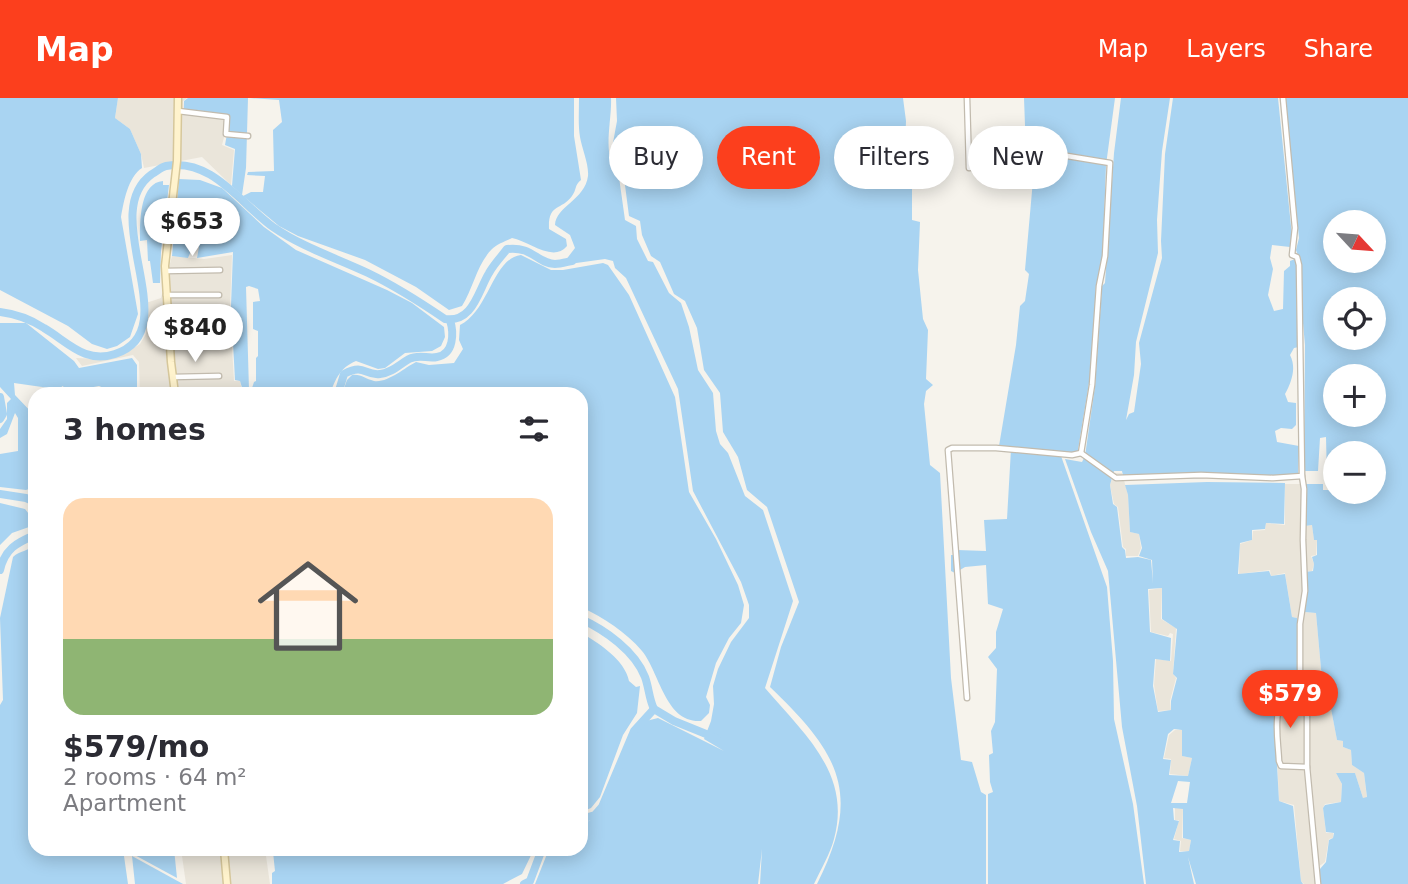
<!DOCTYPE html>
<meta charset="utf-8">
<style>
:root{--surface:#fff;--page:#f2f2f3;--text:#2b2b33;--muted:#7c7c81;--accent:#fc3f1d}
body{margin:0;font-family:"DejaVu Sans",sans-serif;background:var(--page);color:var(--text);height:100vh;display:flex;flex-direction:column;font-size:26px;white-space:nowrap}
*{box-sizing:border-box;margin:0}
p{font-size:23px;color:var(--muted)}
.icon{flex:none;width:38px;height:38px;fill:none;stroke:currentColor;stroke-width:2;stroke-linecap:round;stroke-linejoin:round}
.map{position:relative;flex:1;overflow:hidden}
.details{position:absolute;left:28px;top:289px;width:560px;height:469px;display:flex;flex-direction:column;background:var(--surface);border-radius:21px;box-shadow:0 4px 18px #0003}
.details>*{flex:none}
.banner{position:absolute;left:609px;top:28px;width:665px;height:63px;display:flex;gap:14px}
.needle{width:46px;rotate:116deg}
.tools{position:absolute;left:1323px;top:112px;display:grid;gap:14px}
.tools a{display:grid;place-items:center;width:63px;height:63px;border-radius:50%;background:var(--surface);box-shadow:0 4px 18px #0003;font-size:35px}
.price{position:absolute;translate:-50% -60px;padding:0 16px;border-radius:24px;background:#fff;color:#222;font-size:23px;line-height:46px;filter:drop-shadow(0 2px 4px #0008)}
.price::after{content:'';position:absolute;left:50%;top:42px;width:21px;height:16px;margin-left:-10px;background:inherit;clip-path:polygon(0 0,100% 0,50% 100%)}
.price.on{background:var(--accent);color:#fff}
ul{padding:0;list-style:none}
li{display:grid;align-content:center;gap:14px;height:371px;padding:0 35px}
li span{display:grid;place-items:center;height:217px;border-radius:21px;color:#555}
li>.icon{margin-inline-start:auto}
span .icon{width:126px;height:126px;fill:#fffc;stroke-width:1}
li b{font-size:30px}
h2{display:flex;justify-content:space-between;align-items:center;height:84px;padding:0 35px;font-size:30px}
.tag{padding:0 24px;border-radius:32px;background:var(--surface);box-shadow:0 4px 18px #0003;font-size:24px;line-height:63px}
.tag.on{background:var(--accent);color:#fff}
header{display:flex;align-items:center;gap:42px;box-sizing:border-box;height:98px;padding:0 35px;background:var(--accent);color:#fff}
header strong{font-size:33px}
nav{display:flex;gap:38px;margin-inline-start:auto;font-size:24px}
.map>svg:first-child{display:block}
</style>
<header>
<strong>Map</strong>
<nav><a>Map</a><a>Layers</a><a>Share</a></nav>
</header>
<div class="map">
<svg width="1408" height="786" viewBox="0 0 1408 786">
<rect width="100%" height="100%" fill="#f6f3ec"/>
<!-- residential -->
<g fill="#eae5da">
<path d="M 118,0 L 187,0 L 183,3 L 184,12 L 229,20 L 222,47 L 234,52 L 231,87 L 202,59 L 144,70 L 141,56 L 130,31 L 115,20 Z"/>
<path d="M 232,157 L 230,213 L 233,266 L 234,283 L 240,283 L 243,296 L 140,296 L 139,264 L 133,257 L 82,268 L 76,260 L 102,261 L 124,256 L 140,246 L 146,236 L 146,205 L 161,200 L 172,158 L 204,161 Z"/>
<path d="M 1114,375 L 1122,375 L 1128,397 L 1130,434 L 1139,436 L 1141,450 L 1138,458 L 1126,458 L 1126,451 L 1123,449 L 1118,409 L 1114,406 L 1110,387 Z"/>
<path d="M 1285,386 L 1305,386 L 1305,428 L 1312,427 L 1314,442 L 1317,442 L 1316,457 L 1311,458 L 1314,466 L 1312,473 L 1304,474 L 1305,514 L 1316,515 L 1323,593 L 1328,595 L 1337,642 L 1343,643 L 1343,649 L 1351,652 L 1352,667 L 1364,675 L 1367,700 L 1363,700 L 1355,675 L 1336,675 L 1342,686 L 1341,704 L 1325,706 L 1323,710 L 1326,735 L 1333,735 L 1333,740 L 1329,741 L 1325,764 L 1318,769 L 1318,786 L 1304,786 L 1301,783 L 1294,707 L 1279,703 L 1275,613 L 1265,612 L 1260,590 L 1299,588 L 1297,520 L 1292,519 L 1285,475 L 1271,478 L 1270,472 L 1239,476 L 1240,446 L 1252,442 L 1253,433 L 1265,432 L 1266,425 L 1285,427 Z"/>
<path d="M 1162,490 L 1161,521 L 1176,530 L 1173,576 L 1176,580 L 1170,603 L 1171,612 L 1158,613 L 1154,587 L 1156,561 L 1171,563 L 1173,536 L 1170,535 L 1168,538 L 1151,534 L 1149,492 Z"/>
<path d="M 1175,632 L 1182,632 L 1182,658 L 1192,660 L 1188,678 L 1170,676 L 1171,661 L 1164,660 L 1169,637 Z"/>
<path d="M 1175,710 L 1183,710 L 1182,740 L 1191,742 L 1189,753 L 1180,753 L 1181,743 L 1174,741 L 1179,722 L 1175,722 Z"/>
<path d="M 181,751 L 265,751 L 270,786 L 186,786 Z"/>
</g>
<!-- water -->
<g fill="#a9d4f2" fill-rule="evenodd">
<path d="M 0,0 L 118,0 L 115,20 L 130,31 L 141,56 L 142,70 C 128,79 124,103 121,119 L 138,216 L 130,239 L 117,248 L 107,251 L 92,246 L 68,228 L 0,192 Z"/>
<path d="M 188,0 L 248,0 L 246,70 L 242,97 L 232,88 L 235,51 L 225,47 L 230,19 L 184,11 L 184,3 Z"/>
<path d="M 250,0 L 574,0 L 574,38 L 581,82 C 574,88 577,91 572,98 C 561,113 548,105 549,131 L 566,141 L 567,148 C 553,165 529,143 512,140 C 506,143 497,146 492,151 C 477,166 473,191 462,208 L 449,212 L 416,189 L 365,162 L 298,138 L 279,128 L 243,98 L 251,94 L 263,94 L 265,78 L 247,77 L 248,74 L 274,73 L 273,32 L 282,24 L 279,2 Z"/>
<path d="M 579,0 L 611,0 C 612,18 605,47 611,62 L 617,65 L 625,122 L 636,128 L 637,141 L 648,163 L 653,164 L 669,195 L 681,205 L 689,229 L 698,272 L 713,295 L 716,333 L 720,346 L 728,355 L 745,398 L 763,412 L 793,503 L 765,590 C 803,635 852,675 834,741 C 830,756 821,771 814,786 L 760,786 L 762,751 L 758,786 L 535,786 L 549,751 L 581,751 L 581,727 L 600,717 L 618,680 L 634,636 L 642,624 L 658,620 L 724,653 L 704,641 L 711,623 L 714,606 L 713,588 L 718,571 L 731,544 L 749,520 L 749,507 L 741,484 L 693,393 L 678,291 L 626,180 L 615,170 L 613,163 L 605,161 L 562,167 L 575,150 L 570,137 L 555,127 C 556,108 585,102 588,78 C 589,66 582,51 580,39 C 578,27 579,13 579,0 Z"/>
<path d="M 616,0 L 903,0 L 906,23 L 905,48 L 912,71 L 912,122 L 920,124 L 918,172 L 923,221 L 928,232 L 926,281 L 933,287 L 926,293 L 924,306 L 930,367 L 940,375 L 951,580 L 961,662 L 972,664 L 981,694 L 986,697 L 986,786 L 817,786 C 863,695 839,655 770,589 L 781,549 L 799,504 L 767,409 L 747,392 L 738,359 L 723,334 L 720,295 L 704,272 L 697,230 L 685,203 L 674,196 L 660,164 L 651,158 L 642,137 L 640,123 L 629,118 L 622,64 L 612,50 L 617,23 Z"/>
<path d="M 1024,0 L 1115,0 L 1106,67 L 1102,179 L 1096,187 L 1091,273 L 1078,352 L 1077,355 L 1060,355 L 1107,489 L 1113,563 L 1114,621 L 1133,706 L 1144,786 L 988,786 L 988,696 L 993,694 L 990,684 L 989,657 L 993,655 L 991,633 L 995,624 L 997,571 L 988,559 L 996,550 L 996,534 L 1003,511 L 988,506 L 986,467 L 965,469 L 955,475 L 951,473 L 951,457 L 957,457 L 957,452 L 986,453 L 984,422 L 1007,421 L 1011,351 L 999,348 L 1016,247 L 1020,208 L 1025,203 L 1029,176 L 1025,172 L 1033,82 L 1032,69 L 1026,55 Z"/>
<path d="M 1121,0 L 1170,0 L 1162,53 L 1157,122 L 1158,155 L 1136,244 L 1134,277 L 1126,322 L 1129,316 L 1134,314 L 1141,266 L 1139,245 L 1162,160 L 1161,143 L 1165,56 L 1173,0 L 1278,0 L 1292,138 L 1290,149 L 1272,147 L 1270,160 L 1273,171 L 1268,197 L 1274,213 L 1283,211 L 1284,173 L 1290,168 L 1290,163 L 1295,161 L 1298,168 L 1299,249 L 1294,250 L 1290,257 C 1297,270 1291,285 1285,296 L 1288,304 L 1296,305 L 1296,327 L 1292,331 L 1281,330 L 1275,333 L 1277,344 L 1299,348 L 1298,378 L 1124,382 L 1122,373 L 1114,373 L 1110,387 L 1113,406 L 1117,409 L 1122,449 L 1125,452 L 1126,460 L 1138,459 L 1151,462 L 1153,485 L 1152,462 L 1139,458 L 1142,450 L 1139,436 L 1130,434 L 1128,397 L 1125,387 L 1207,384 L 1285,385 L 1284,426 L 1266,425 L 1265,431 L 1252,432 L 1252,442 L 1240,445 L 1238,476 L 1269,473 L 1271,478 L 1285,476 L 1292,519 L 1297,520 L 1299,587 L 1260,590 L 1265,613 L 1274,613 L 1279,703 L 1293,708 L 1301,783 L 1303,786 L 1196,786 L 1188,759 L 1194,786 L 1146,786 L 1137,708 L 1122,629 L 1108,473 L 1091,434 L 1065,361 L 1082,364 L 1085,358 L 1095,288 L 1102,188 L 1105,185 L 1114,55 ZM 1162,490 L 1162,521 L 1177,531 L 1173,576 L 1177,580 L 1171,603 L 1171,612 L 1158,614 L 1153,588 L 1155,561 L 1170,563 L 1171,540 L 1150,534 L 1148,491 ZM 1174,631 L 1182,632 L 1182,658 L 1192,660 L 1188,678 L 1169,677 L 1171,662 L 1163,661 L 1168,636 ZM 1178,683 L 1190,684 L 1187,705 L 1171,705 ZM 1173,710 L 1183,711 L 1183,740 L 1191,742 L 1189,753 L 1179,754 L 1180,743 L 1173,742 L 1179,723 L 1174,722 Z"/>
<path d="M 1285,0 L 1408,0 L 1408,786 L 1319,786 L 1320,771 L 1326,764 L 1329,742 L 1333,740 L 1334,735 L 1326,734 L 1323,710 L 1325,707 L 1341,704 L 1342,686 L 1336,675 L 1355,675 L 1363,700 L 1367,699 L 1364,675 L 1352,667 L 1351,652 L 1343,649 L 1343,643 L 1337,642 L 1328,595 L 1323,593 L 1316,515 L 1305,514 L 1305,474 L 1313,473 L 1314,466 L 1312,459 L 1317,457 L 1317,442 L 1314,442 L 1312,427 L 1305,428 L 1305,386 L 1323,386 L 1323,392 L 1331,392 L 1332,384 L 1327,382 L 1326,339 L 1320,340 L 1318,373 L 1304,373 L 1305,247 L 1301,203 L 1301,166 L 1296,152 L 1299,140 ZM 1335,124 L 1374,124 L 1374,163 L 1335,163 ZM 1335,201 L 1374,201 L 1374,240 L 1335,240 ZM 1335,278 L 1374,278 L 1374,317 L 1335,317 ZM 1335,355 L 1374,355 L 1374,394 L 1335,394 Z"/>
<path d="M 179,81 L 200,82 L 222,90 L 264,129 L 296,152 L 387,192 L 412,205 L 444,229 L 445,239 L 441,248 L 432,253 L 405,255 L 385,270 L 378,271 L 356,263 C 340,270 336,280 330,296 L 244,296 L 240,283 L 235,282 L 231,208 L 233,154 L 197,160 L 199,149 L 193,148 L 188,160 L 172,158 ZM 249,188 L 258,191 L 260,203 L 253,204 L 253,231 L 258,233 L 258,258 L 256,260 L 256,283 L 254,284 L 251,293 L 249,292 L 246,189 Z"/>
<path d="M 163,83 L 163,87 L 169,87 L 161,153 L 160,185 L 153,185 L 150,163 L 148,163 L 147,142 L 140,143 C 140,125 139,85 163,83 Z"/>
<path d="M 521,157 L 551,172 L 563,172 L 603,165 L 608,167 L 629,197 L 675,299 L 689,394 L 716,441 L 738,487 L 744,507 L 741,525 L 729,540 L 716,565 L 706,599 L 710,607 L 709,615 L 701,623 C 665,625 660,575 642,553 C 626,534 604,520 581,509 L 581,296 L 342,296 L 347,282 L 352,277 C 362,276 365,281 374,283 C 388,285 404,270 416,264 L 429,267 L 454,265 L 463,251 L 459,242 L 460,227 C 489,213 493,160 521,157 Z"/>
<path d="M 0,225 L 26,225 L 74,263 L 79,270 L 132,260 L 137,267 L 137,296 L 118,296 L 99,288 L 72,293 L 62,288 L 60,296 L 55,296 L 56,291 L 14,285 L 15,297 L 35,318 L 35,389 L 26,392 L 0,389 L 0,356 L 18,353 L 18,320 L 15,315 L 7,336 L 0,340 L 0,331 L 7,321 L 7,305 L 11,301 L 0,289 Z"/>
<path d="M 0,405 L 25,411 L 32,420 L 29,429 L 12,435 L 0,447 Z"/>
<path d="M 35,446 L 35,751 L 123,751 L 128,786 L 0,786 L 0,607 L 3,602 L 0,520 L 13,459 C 20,452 28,454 35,446 Z"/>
<path d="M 581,535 C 599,545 625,562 629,583 L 636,589 L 640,588 L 637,615 L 623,637 L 600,699 L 591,710 L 581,714 Z"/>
<path d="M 131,751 L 174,751 L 177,780 L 131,755 Z"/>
<path d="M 268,751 L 534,751 L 522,776 L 503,786 L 272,786 L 272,775 L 275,773 L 273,754 Z"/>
<path d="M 132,758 L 183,786 L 135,786 Z"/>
</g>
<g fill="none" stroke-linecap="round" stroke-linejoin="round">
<!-- river -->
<g stroke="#a9d4f2" stroke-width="8">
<path d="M 0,214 C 17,216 30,221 44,230 C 68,244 85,266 115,256 C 188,233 95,116 152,76 C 156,74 161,69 166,68 C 211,59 241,106 273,129 C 302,149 336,160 368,175 C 395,188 420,204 445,221 C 473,225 478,193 489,175 C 494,166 501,159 507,151 C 533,148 536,165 555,166 C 560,166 567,164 572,163"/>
<path d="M 338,296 L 344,276 C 365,265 364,278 380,276 C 392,275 400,266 409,261 C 419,256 428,261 437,259 C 454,256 454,235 450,222"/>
<path d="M 0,299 L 3,316 L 0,321"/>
<path d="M 0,396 L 26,400 L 35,404"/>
<path d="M 0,472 C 5,451 16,445 35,437"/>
<path d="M 581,521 C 605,532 635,553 645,579 C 649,590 649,601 654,611 L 674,623 L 716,640"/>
<path d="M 581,721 L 595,717 L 602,709 L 634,633 L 654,611"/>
<path d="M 524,786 L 530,783 L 542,751"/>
</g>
<defs>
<g id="street">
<path d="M 967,0 L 969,70 C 994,69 1015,64 1038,73 L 1043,60 L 1049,55 L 1110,65 L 1105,158 L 1099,188 L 1092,287 L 1081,355"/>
<path d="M 178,13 L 227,19 L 226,36 L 248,38"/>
<path d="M 165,173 L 220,172"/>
<path d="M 166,197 L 219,197"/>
<path d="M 169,245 L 220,244"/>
<path d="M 173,279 L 219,278"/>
<path d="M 1081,355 L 1116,380 L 1201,377 L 1273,380 L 1302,378 L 1299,167 L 1297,159 L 1292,157 L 1295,130 L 1283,0"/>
<path d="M 1302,378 L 1304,391 L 1303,442 L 1305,493 L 1300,526 L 1300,583 L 1307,601 L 1307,669 L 1318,786"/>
<path d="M 1301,588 C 1268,598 1278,636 1279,663 L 1281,668 L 1307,669"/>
<path d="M 967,600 L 948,352 L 952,350 L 996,350 L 1072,357 L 1081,355"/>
</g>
<g id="secondary">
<path d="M 175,296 L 171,264 L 165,168 L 177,63 L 178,0"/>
<path d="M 224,751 L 227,786"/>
</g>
</defs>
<!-- street casing -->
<use href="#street" stroke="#c2bbae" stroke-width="7"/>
<!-- secondary casing -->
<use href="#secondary" stroke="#d6c79b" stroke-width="9"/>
<!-- street -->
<use href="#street" stroke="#fff" stroke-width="4.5"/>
<!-- secondary -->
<use href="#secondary" stroke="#fff3cd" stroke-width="6"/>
</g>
</svg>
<div class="tools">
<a><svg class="needle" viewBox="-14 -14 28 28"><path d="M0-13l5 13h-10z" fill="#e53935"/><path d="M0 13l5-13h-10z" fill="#7c7c81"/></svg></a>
<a><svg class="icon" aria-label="locate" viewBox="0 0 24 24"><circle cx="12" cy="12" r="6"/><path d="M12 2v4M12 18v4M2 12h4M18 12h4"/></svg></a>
<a>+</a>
<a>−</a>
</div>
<b class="price" style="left:192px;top:160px">$653</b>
<b class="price" style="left:195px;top:266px">$840</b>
<b class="price on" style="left:1290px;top:632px">$579</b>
<div class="banner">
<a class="tag">Buy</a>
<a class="tag on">Rent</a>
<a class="tag">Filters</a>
<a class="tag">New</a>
</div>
<section class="details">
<h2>3 homes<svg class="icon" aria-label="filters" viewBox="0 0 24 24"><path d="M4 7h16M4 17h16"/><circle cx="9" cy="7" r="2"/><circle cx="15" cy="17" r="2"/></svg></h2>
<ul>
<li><span style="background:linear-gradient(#ffd9b3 65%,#8fb573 0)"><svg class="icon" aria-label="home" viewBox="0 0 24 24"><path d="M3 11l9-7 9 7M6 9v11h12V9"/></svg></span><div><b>$579/mo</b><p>2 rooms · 64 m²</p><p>Apartment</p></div></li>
</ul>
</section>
</div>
